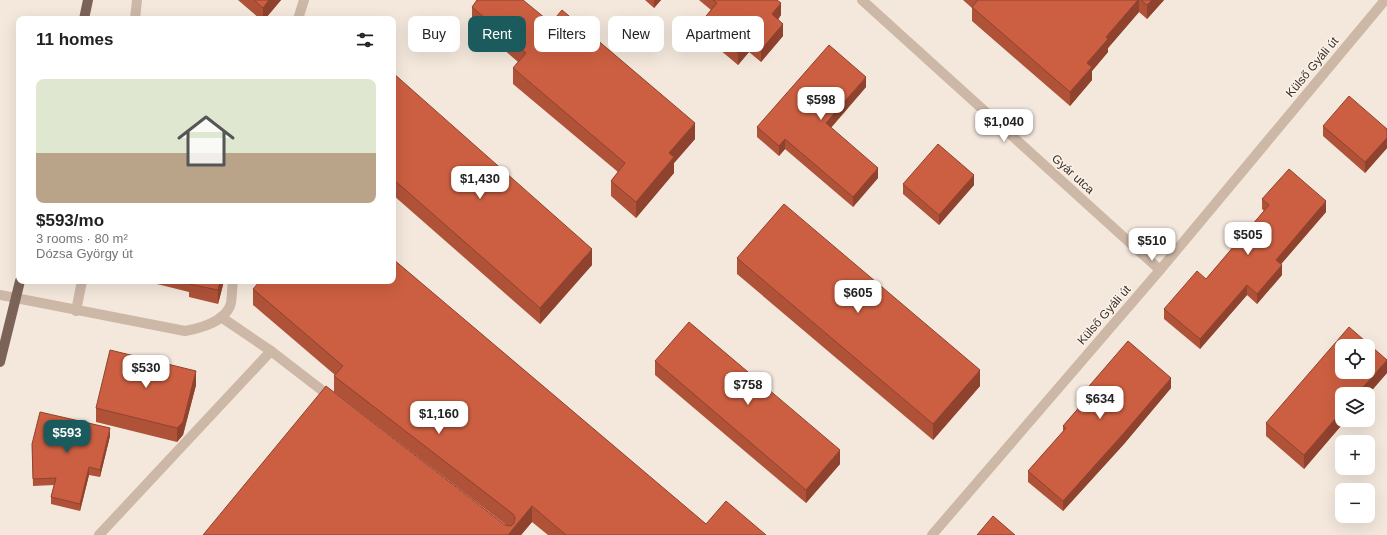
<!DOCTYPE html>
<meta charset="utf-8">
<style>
:root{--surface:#fff;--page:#f6f6f6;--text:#222;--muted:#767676;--line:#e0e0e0;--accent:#1b5a5d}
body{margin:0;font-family:Helvetica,sans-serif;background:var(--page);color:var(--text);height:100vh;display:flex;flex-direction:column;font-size:15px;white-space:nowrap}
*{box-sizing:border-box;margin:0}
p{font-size:13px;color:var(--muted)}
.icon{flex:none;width:22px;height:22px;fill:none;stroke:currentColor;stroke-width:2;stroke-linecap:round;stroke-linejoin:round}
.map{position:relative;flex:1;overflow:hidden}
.drawer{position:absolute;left:16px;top:16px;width:380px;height:268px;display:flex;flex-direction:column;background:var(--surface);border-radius:8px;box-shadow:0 4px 16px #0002}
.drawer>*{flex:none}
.guide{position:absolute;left:408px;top:16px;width:380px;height:36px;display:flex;gap:8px}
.controls{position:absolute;left:1335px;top:339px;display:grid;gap:8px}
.controls a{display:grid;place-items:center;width:40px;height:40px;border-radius:8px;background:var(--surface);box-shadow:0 4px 16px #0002;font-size:20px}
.price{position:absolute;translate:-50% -34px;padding:0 9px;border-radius:8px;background:#fff;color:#222;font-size:13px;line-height:26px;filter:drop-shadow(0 1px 2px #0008)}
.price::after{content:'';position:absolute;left:50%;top:24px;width:12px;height:9px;margin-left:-6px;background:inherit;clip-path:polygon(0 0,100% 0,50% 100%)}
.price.current{background:var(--accent);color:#fff}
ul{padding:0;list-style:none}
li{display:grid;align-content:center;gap:8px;height:212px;padding:0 20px}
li+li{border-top:1px solid var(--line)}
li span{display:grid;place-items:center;height:124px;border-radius:8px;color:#555}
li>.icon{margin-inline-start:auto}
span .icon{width:72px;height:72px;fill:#fffc;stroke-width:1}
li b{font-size:17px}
h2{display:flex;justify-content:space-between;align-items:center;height:48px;padding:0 20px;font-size:17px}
.pill{padding:0 14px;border-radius:8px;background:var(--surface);box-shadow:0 4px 16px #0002;font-size:14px;line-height:36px}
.pill.current{background:var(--accent);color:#fff}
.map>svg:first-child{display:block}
</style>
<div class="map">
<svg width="1387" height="535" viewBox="0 0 1387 535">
<rect width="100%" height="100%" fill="#f4e8dc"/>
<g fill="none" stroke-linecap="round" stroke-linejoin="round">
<!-- minor -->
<g stroke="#cdb7a7" stroke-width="10">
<path d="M 862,0 L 1160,270"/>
<path d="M 135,19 L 137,0"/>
<path d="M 298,19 L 304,0"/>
<path d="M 0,295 L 185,331 C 201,328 226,322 231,303 C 232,296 232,288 233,281"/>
<path d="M 76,311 L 82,281"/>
<path d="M 221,317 L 271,351 L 332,398"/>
<path d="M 99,535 L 271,351"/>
<path d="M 932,535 L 1160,270 L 1385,0"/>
</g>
<!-- major -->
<g stroke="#7b6358" stroke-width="10">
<path d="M 84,19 L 88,0"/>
<path d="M 0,362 L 20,281"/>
</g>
</g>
<!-- wall -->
<g fill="#af5238">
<path d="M 238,0 L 281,0 L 265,19 L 260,19 Z"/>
<path d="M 645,0 L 661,0 L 654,8 Z"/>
<path d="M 699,0 L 777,0 L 781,15 L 778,20 L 783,36 L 761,62 L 749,52 L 738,65 L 701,34 L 701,22 L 711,10 Z"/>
<path d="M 963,0 L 1164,0 L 1147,19 L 1139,12 L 1108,48 L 1108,52 L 1092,71 L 1092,80 L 1070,106 L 972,21 L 972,8 Z"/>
<path d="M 472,7 L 551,23 L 695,139 L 674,163 L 674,173 L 636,218 L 611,196 L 611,181 L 618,172 L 513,84 L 513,68 L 518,62 L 472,22 Z"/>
<path d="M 393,73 L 592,265 L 540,324 L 393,195 Z"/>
<path d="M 866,87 L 831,128 L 878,178 L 853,207 L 785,149 L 779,156 L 757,137 L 757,127 Z"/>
<path d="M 1323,126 L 1387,129 L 1387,148 L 1365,173 L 1323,136 Z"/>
<path d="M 903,184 L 974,185 L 939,225 L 903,194 Z"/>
<path d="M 1262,199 L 1326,212 L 1281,264 L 1282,275 L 1257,304 L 1247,295 L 1200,349 L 1164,319 L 1164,309 L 1206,279 L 1264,211 L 1262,209 Z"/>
<path d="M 737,258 L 980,386 L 933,440 L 737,274 Z"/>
<path d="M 145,281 L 224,281 L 218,304 L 189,297 L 189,292 Z"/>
<path d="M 328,284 L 706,524 L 766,535 L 548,535 L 532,522 L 521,535 L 203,535 L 506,525 L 334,392 L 334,376 L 335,375 L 253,305 L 253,289 Z"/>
<path d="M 655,361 L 840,464 L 806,503 L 655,375 Z"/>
<path d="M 1387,373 L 1342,420 L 1346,420 L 1304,469 L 1266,436 L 1266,423 Z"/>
<path d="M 196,385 L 183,435 L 177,442 L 96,422 L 96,408 Z"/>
<path d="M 1171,388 L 1124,444 L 1063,511 L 1028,482 L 1028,471 L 1063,432 L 1063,426 L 1084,402 L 1084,392 Z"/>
<path d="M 110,436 L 100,477 L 89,475 L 80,511 L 51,504 L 51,497 L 54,485 L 33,486 L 32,444 Z"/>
</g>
<!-- shaded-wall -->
<g fill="#8f422e">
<path d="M 269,0 L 281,0 L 265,19 L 263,19 L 263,8 Z"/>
<path d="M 654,0 L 661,0 L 654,8 Z"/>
<path d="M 1138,0 L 1139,0 L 1139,12 L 1108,48 L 1108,52 L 1092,71 L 1092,80 L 1070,106 L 1070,92 L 1087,63 L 1106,37 Z"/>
<path d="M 1152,0 L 1164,0 L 1147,19 L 1147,5 Z"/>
<path d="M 781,3 L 781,15 L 772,26 L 772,14 Z"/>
<path d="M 783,24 L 783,36 L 761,62 L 761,50 Z"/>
<path d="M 749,40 L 749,52 L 738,65 L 738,53 Z"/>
<path d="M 866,77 L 866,87 L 826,133 L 826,123 Z"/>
<path d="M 695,123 L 695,139 L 674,163 L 674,173 L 636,218 L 636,202 L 669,153 Z"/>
<path d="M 1387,138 L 1387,148 L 1365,173 L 1365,162 Z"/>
<path d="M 785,139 L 785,149 L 779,156 L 779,146 Z"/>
<path d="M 878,168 L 878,178 L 853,207 L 853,197 Z"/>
<path d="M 974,175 L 974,185 L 939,225 L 939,215 Z"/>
<path d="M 1326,201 L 1326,212 L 1276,270 L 1276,260 Z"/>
<path d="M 592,249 L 592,265 L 540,324 L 540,308 Z"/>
<path d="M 1282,265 L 1282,275 L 1257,304 L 1257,294 Z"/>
<path d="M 220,281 L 224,281 L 218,304 L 218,290 Z"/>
<path d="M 1247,285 L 1247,295 L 1200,349 L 1200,339 Z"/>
<path d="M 1387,360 L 1387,373 L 1368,395 L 1368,394 L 1357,394 Z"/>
<path d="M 980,370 L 980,386 L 933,440 L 933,424 Z"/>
<path d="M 196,371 L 196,385 L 183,435 L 177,442 L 177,428 Z"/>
<path d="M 1171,378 L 1171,388 L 1124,444 L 1063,511 L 1063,501 Z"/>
<path d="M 1342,411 L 1342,420 L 1346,420 L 1304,469 L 1304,455 Z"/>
<path d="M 110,428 L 110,436 L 100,477 L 100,470 Z"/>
<path d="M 840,450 L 840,464 L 806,503 L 806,490 Z"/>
<path d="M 89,467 L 89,475 L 80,511 L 80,504 Z"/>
<path d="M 532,506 L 532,522 L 521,535 L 508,535 Z"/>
</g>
<!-- building -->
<g fill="#cc5f41" stroke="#8f422e" fill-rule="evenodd">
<path d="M 254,0 L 269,0 L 263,8 Z"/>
<path d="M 477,0 L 523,0 L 551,23 L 562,10 L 695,123 L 669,153 L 674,157 L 636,202 L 611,181 L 625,163 L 513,68 L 526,53 L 472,7 Z"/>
<path d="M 713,0 L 777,0 L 781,3 L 772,14 L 783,24 L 761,50 L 749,40 L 738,53 L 701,22 L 717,3 Z"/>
<path d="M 978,0 L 1138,0 L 1106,37 L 1108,39 L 1087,63 L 1092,67 L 1070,92 L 972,7 Z"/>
<path d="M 1141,0 L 1152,0 L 1147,5 Z"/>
<path d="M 829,45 L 866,77 L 826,123 L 878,168 L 853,197 L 785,139 L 779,146 L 757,127 Z"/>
<path d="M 393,73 L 592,249 L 540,308 L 393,179 Z"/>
<path d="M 1349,96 L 1387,129 L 1387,138 L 1365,162 L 1323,126 Z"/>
<path d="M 938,144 L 974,175 L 939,215 L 903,184 Z"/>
<path d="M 1289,169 L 1326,201 L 1276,260 L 1282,265 L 1257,294 L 1247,285 L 1200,339 L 1164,309 L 1197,271 L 1206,279 L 1269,205 L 1262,199 Z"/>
<path d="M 784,204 L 980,370 L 933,424 L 737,258 Z"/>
<path d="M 393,259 L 706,524 L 726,501 L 766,535 L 566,535 L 532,506 L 508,535 L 203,535 L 326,386 L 505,525 L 511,526 L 514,523 L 515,517 L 513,514 L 334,376 L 343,366 L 253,289 L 260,281 L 324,281 L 328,284 L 331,281 L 393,281 Z"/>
<path d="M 190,281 L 220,281 L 218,290 L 189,284 Z"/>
<path d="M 689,322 L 840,450 L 806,490 L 655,361 Z"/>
<path d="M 1349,327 L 1387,360 L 1357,394 L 1342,394 L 1342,411 L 1304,455 L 1266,423 ZM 1342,346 L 1368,346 L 1368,372 L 1342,372 Z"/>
<path d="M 1128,341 L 1171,378 L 1124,433 L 1063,501 L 1028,471 L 1066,428 L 1063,426 L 1089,396 L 1084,392 Z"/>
<path d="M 110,350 L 196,371 L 183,422 L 177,428 L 96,408 Z"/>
<path d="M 40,412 L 110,428 L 100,470 L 89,467 L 80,504 L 51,497 L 56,478 L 33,479 L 32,444 Z"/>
<path d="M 993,516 L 1015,535 L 977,535 Z"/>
</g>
<g text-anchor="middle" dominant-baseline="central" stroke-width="3" stroke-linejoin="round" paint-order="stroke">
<!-- street labels -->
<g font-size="12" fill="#392d28" stroke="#fbf2e9">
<text transform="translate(1312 67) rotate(-50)">Külső Gyáli út</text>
<text transform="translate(1073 174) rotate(42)">Gyár utca</text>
<text transform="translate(1104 315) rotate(-49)">Külső Gyáli út</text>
</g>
</g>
</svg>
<div class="controls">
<a><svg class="icon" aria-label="locate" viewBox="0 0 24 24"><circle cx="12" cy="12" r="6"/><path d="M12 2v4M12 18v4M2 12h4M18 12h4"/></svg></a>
<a><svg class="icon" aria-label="layers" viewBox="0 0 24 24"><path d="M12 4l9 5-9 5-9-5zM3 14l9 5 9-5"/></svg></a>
<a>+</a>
<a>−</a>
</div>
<b class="price" style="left:821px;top:121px">$598</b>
<b class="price" style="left:1004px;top:143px">$1,040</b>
<b class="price" style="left:480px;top:200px">$1,430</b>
<b class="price" style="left:1248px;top:256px">$505</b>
<b class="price" style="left:1152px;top:262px">$510</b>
<b class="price" style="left:858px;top:314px">$605</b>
<b class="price" style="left:146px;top:389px">$530</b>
<b class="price" style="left:748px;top:406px">$758</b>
<b class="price" style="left:1100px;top:420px">$634</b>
<b class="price" style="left:439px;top:435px">$1,160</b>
<b class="price current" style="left:67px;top:454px">$593</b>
<div class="guide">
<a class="pill">Buy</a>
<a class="pill current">Rent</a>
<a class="pill">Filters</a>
<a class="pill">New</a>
<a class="pill">Apartment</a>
</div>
<section class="drawer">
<h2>11 homes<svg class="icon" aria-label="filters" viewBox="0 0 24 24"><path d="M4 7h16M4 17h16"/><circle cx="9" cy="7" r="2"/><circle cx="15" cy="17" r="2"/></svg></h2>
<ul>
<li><span style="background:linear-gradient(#dfe7d0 60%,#b9a48a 0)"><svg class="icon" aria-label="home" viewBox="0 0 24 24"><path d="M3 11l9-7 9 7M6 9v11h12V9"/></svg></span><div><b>$593/mo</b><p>3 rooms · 80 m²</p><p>Dózsa György út</p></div></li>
</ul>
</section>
</div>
